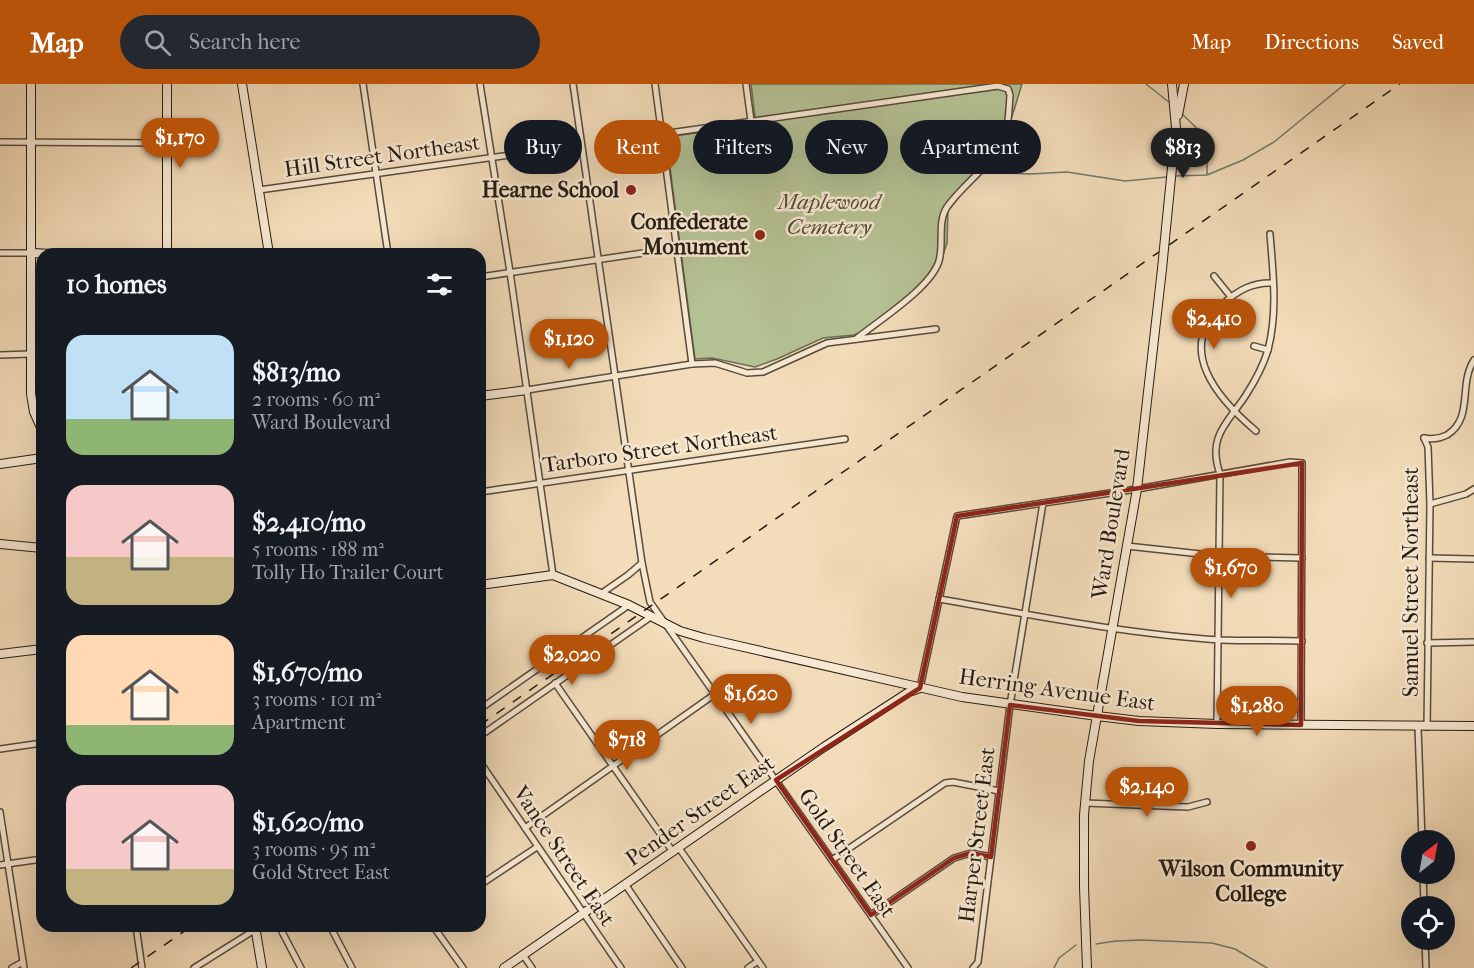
<!DOCTYPE html>
<meta charset="utf-8">
<style>
:root{--surface:#171b24;--page:#242831;--text:#f1f3f6;--muted:#9ea1a6;--accent:#b45309}
body{margin:0;font-family:"IM FELL French Canon",serif;background:var(--page);color:var(--text);height:100vh;display:flex;flex-direction:column;font-size:22px;white-space:nowrap}
*{box-sizing:border-box;margin:0}
p{font-size:20px;color:var(--muted)}
.icon{flex:none;width:33px;height:33px;fill:none;stroke:currentColor;stroke-width:2;stroke-linecap:round;stroke-linejoin:round}
.map{position:relative;flex:1;overflow:hidden}
.details{position:absolute;left:36px;top:164px;width:450px;height:684px;display:flex;flex-direction:column;background:var(--surface);border-radius:18px;box-shadow:0 6px 24px #0002}
.details>*{flex:none}
.top-card{position:absolute;left:504px;top:36px;width:570px;height:54px;display:flex;gap:12px}
.needle{width:39px;rotate:31deg}
.fabs{position:absolute;left:1401px;top:746px;display:grid;gap:12px}
.fabs a{display:grid;place-items:center;width:54px;height:54px;border-radius:50%;background:var(--surface);box-shadow:0 6px 24px #0002;font-size:30px}
.price{position:absolute;translate:-50% -51px;padding:0 14px;border-radius:21px;background:var(--accent);color:#fff;font-size:20px;line-height:39px;filter:drop-shadow(0 2px 3px #0008)}
.price::after{content:'';position:absolute;left:50%;top:36px;width:18px;height:14px;margin-left:-9px;background:inherit;clip-path:polygon(0 0,100% 0,50% 100%)}
.price.current{background:#222;color:#fff}
ul{padding:0;list-style:none}
li{display:flex;align-items:center;gap:18px;height:150px;padding:0 30px}
li span{display:grid;place-items:center;flex:none;width:168px;height:120px;border-radius:18px;color:#555}
li>.icon{margin-inline-start:auto}
span .icon{width:72px;height:72px;fill:#fffc;stroke-width:1}
li b{font-size:26px}
h2{display:flex;justify-content:space-between;align-items:center;height:72px;padding:0 30px;font-size:26px}
.pill{padding:0 21px;border-radius:27px;background:var(--surface);box-shadow:0 6px 24px #0002;font-size:21px;line-height:54px}
.pill.current{background:var(--accent);color:#fff}
header{display:flex;align-items:center;gap:36px;box-sizing:border-box;height:84px;padding:0 30px;background:var(--accent);color:#fff}
header strong{font-size:28px}
nav{display:flex;gap:33px;margin-inline-start:auto;font-size:21px}
.search{width:420px;height:54px;background:var(--page);display:flex;align-items:center;gap:15px;box-sizing:border-box;padding:0 21px;border-radius:33px;color:var(--muted);font-size:22px}
.map>svg:first-child{display:block}
</style>
<header>
<strong>Map</strong>
<div class="search"><svg class="icon" aria-label="search" viewBox="0 0 24 24"><circle cx="10" cy="10" r="6"/><path d="M15 15l6 6"/></svg>Search here</div>
<nav><a>Map</a><a>Directions</a><a>Saved</a></nav>
</header>
<div class="map">
<svg width="1474" height="884" viewBox="0 0 1474 884">
<rect width="100%" height="100%" fill="#f3dcb9"/>
<filter id="stains"><feTurbulence type="fractalNoise" baseFrequency=".00333" numOctaves="4"/><feColorMatrix values="0 0 0 0 .2 0 0 0 0 .09 0 0 0 0 .02 0 0 0 .5 -.17"/></filter>
<radialGradient id="worn" r=".72"><stop offset=".6" stop-color="#630" stop-opacity="0"/><stop offset="1" stop-color="#630" stop-opacity=".3"/></radialGradient>
<!-- green -->
<path fill="#b5c294" stroke="#6d6e53" stroke-width="1.5" d="M 751,0 L 1022,0 L 1000,71 L 963,108 L 948,127 L 947,159 L 938,186 L 918,209 L 876,241 L 854,251 L 823,254 L 777,275 L 755,283 L 712,274 L 695,275 L 666,53 L 756,41 Z"/>
<g fill="none" stroke-linecap="round" stroke-linejoin="round">
<!-- stream -->
<g stroke="#6c7c6e" stroke-width="1.5">
<path d="M 1146,0 L 1170,19"/>
<path d="M 1182,30 L 1207,54 L 1207,90"/>
<path d="M 1004,89 L 1030,90 L 1067,88 L 1125,97 L 1167,93"/>
<path d="M 1175,92 L 1207,91 L 1243,76 L 1274,58 L 1345,0"/>
<path d="M 1096,860 L 1116,857 L 1142,856 L 1212,859 L 1235,865 L 1267,884"/>
<path d="M 1054,884 L 1059,874 L 1076,861"/>
</g>
<defs>
<g id="street">
<path d="M 363,0 L 388,170"/>
<path d="M 480,0 L 510,188 L 553,491"/>
<path d="M 573,0 L 642,479 L 650,518 L 908,884"/>
<path d="M 655,0 L 692,280"/>
<path d="M 746,0 L 751,37"/>
<path d="M 662,50 L 998,2 L 1008,5 L 1010,11 C 1009,24 1009,39 1005,52 C 994,80 964,99 947,123 C 937,138 944,160 939,177 C 931,204 878,237 856,255"/>
<path d="M 0,58 L 167,59"/>
<path d="M 259,106 L 581,61"/>
<path d="M 0,169 L 31,169"/>
<path d="M 1214,192 L 1231,213"/>
<path d="M 480,193 L 677,164"/>
<path d="M 1254,262 L 1268,266"/>
<path d="M 0,271 L 30,270"/>
<path d="M 527,306 L 692,280 L 715,279 L 747,289 L 763,288 L 827,259 L 936,245"/>
<path d="M 1256,347 C 1218,315 1174,265 1223,220 C 1238,206 1253,198 1273,199"/>
<path d="M 1424,354 L 1428,363 L 1430,420 L 1427,643"/>
<path d="M 1424,354 C 1433,356 1439,355 1447,351 C 1474,334 1458,301 1474,276"/>
<path d="M 480,408 L 845,355"/>
<path d="M 1430,420 L 1466,410 L 1474,405"/>
<path d="M 1127,462 L 1219,472 L 1302,474"/>
<path d="M 1429,474 L 1474,475"/>
<path d="M 602,509 L 628,491 L 642,479"/>
<path d="M 939,515 C 1032,531 1126,550 1220,556 C 1247,557 1275,556 1302,557"/>
<path d="M 1427,559 L 1474,558"/>
<path d="M 555,599 L 673,768"/>
<path d="M 920,604 L 957,432 L 1137,405 L 1290,378 L 1302,379 L 1301,641"/>
<path d="M 480,625 L 629,521"/>
<path d="M 1217,640 L 1220,390 C 1207,352 1227,340 1246,311 C 1255,297 1263,282 1268,266 C 1278,227 1273,189 1270,150"/>
<path d="M 1418,643 L 1422,756"/>
<path d="M 480,652 L 652,532"/>
<path d="M 0,665 L 42,659"/>
<path d="M 480,678 L 621,884"/>
<path d="M 1085,719 L 1188,723 L 1207,718"/>
<path d="M 0,728 L 24,884"/>
<path d="M 525,744 L 715,610"/>
<path d="M 679,764 L 763,884"/>
<path d="M 832,776 L 945,699 L 953,698 L 999,707"/>
<path d="M 0,781 L 42,775"/>
<path d="M 1423,789 L 1424,822"/>
<path d="M 625,800 L 682,884"/>
<path d="M 480,801 L 537,763"/>
<path d="M 871,831 L 954,774 L 971,769 L 991,773"/>
<path d="M 136,842 L 142,884"/>
<path d="M 279,842 L 301,884"/>
<path d="M 330,842 L 352,884"/>
<path d="M 433,842 L 463,884"/>
<path d="M 1425,855 L 1426,884"/>
<path d="M 523,871 L 532,884"/>
<path d="M 12,884 L 23,878"/>
<path d="M 194,884 L 261,842"/>
<path d="M 748,884 L 758,877"/>
<path d="M 973,884 L 978,878 L 1010,621 L 1043,419"/>
</g>
<g id="secondary">
<path d="M 31,0 L 31,310 L 34,328 L 42,346"/>
<path d="M 242,0 L 269,170"/>
<path d="M 1178,31 L 1184,0"/>
<path d="M 1166,144 L 1176,44 L 1172,0"/>
<path d="M 31,169 L 53,170"/>
<path d="M 167,170 L 167,0"/>
<path d="M 480,312 L 527,306"/>
<path d="M 0,380 L 42,374"/>
<path d="M 0,460 L 42,464"/>
<path d="M 480,501 L 553,491 L 629,521 L 680,547 L 704,554 L 962,613 L 1097,632 L 1139,637 L 1217,640 L 1474,642"/>
<path d="M 0,570 L 42,565"/>
<path d="M 255,842 L 262,884"/>
<path d="M 504,884 L 824,663 L 909,608 L 920,604"/>
<path d="M 1087,884 L 1084,803 L 1084,731 L 1089,677 L 1137,405 L 1162,185"/>
</g>
</defs>
<!-- street casing -->
<use href="#street" stroke="#584b3c" stroke-width="8"/>
<!-- secondary casing -->
<use href="#secondary" stroke="#251b12" stroke-width="10"/>
<!-- street -->
<use href="#street" stroke="#f7e8d2" stroke-width="5"/>
<!-- secondary -->
<use href="#secondary" stroke="#f7e8d2" stroke-width="8"/>
<!-- rail -->
<g stroke="#251b12" stroke-width="1.5" stroke-dasharray="10 10" stroke-linecap="butt">
<path d="M 480,641 L 1400,0"/>
<path d="M 131,884 L 192,842"/>
</g>
<defs>
<path id="secondary-bridge" d="M 1162,185 L 1166,144"/>
</defs>
<!-- secondary-bridge casing -->
<use href="#secondary-bridge" stroke="#251b12" stroke-width="10" stroke-linecap="butt"/>
<!-- secondary-bridge -->
<use href="#secondary-bridge" stroke="#f7e8d2" stroke-width="8"/>
</g>
<!-- marked area -->
<path fill="none" stroke="#8f2418" stroke-width="4.5" stroke-linejoin="round" d="M 1302,379 L 1301,641 L 1139,637 L 1010,621 L 991,773 L 971,769 L 954,774 L 871,831 L 776,696 L 920,604 L 957,432 Z"/>
<!-- markers -->
<g fill="#8f2418" stroke="#f7e8d2" stroke-width="2">
<circle cx="631" cy="106" r="6"/>
<circle cx="760" cy="151" r="6"/>
<circle cx="1251" cy="762" r="6"/>
</g>
<g text-anchor="middle" dominant-baseline="central" stroke-width="5" stroke-linejoin="round" paint-order="stroke">
<!-- street labels -->
<g font-size="22" fill="#251b12" stroke="#f7e8d2">
<text transform="translate(382 72) rotate(-8)">Hill Street Northeast</text>
<text transform="translate(660 365) rotate(-8)">Tarboro Street Northeast</text>
<text transform="translate(1111 440) rotate(-81)">Ward Boulevard</text>
<text transform="translate(1411 498) rotate(-90)">Samuel Street Northeast</text>
<text transform="translate(1057 606) rotate(8)">Herring Avenue East</text>
<text transform="translate(700 727) rotate(-35)">Pender Street East</text>
<text transform="translate(977 751) rotate(-83)">Harper Street East</text>
<text transform="translate(847 769) rotate(55)">Gold Street East</text>
<text transform="translate(564 772) rotate(56)">Vance Street East</text>
</g>
<!-- poi labels -->
<g font-size="22" font-weight="bold" fill="#251b12" stroke="#f7e8d2" text-anchor="end">
<text x="619" y="106">Hearne School</text>
<text x="748" y="138">Confederate<tspan x="748" dy="25">Monument</tspan></text>
<text x="1251" y="785" text-anchor="middle">Wilson Community<tspan x="1251" dy="25">College</tspan></text>
</g>
<!-- park labels -->
<g font-size="22" font-style="italic" fill="#504d39" stroke="#f7e8d2">
<text x="829" y="118">Maplewood<tspan x="829" dy="25">Cemetery</tspan></text>
</g>
</g>
<rect width="100%" height="100%" filter="url(#stains)"/>
<rect width="100%" height="100%" fill="url(#worn)"/>
</svg>
<div class="fabs">
<a><svg class="needle" viewBox="-14 -14 28 28"><path d="M0-13l5 13h-10z" fill="#e53935"/><path d="M0 13l5-13h-10z" fill="#9ea1a6"/></svg></a>
<a><svg class="icon" aria-label="locate" viewBox="0 0 24 24"><circle cx="12" cy="12" r="6"/><path d="M12 2v4M12 18v4M2 12h4M18 12h4"/></svg></a>
</div>
<b class="price" style="left:180px;top:85px">$1,170</b>
<b class="price current" style="left:1183px;top:95px">$813</b>
<b class="price" style="left:1214px;top:266px">$2,410</b>
<b class="price" style="left:569px;top:286px">$1,120</b>
<b class="price" style="left:1231px;top:515px">$1,670</b>
<b class="price" style="left:572px;top:602px">$2,020</b>
<b class="price" style="left:751px;top:641px">$1,620</b>
<b class="price" style="left:1257px;top:653px">$1,280</b>
<b class="price" style="left:627px;top:687px">$718</b>
<b class="price" style="left:1147px;top:734px">$2,140</b>
<div class="top-card">
<a class="pill">Buy</a>
<a class="pill current">Rent</a>
<a class="pill">Filters</a>
<a class="pill">New</a>
<a class="pill">Apartment</a>
</div>
<section class="details">
<h2>10 homes<svg class="icon" aria-label="filters" viewBox="0 0 24 24"><path d="M4 7h16M4 17h16"/><circle cx="9" cy="7" r="2"/><circle cx="15" cy="17" r="2"/></svg></h2>
<ul>
<li><span style="background:linear-gradient(#bfe0f5 70%,#8fb573 0)"><svg class="icon" aria-label="home" viewBox="0 0 24 24"><path d="M3 11l9-7 9 7M6 9v11h12V9"/></svg></span><div><b>$813/mo</b><p>2 rooms · 60 m²</p><p>Ward Boulevard</p></div></li>
<li><span style="background:linear-gradient(#f6c9c9 60%,#c2b280 0)"><svg class="icon" aria-label="home" viewBox="0 0 24 24"><path d="M3 11l9-7 9 7M6 9v11h12V9"/></svg></span><div><b>$2,410/mo</b><p>5 rooms · 188 m²</p><p>Tolly Ho Trailer Court</p></div></li>
<li><span style="background:linear-gradient(#ffd9b3 75%,#8fb573 0)"><svg class="icon" aria-label="home" viewBox="0 0 24 24"><path d="M3 11l9-7 9 7M6 9v11h12V9"/></svg></span><div><b>$1,670/mo</b><p>3 rooms · 101 m²</p><p>Apartment</p></div></li>
<li><span style="background:linear-gradient(#f6c9c9 70%,#c2b280 0)"><svg class="icon" aria-label="home" viewBox="0 0 24 24"><path d="M3 11l9-7 9 7M6 9v11h12V9"/></svg></span><div><b>$1,620/mo</b><p>3 rooms · 95 m²</p><p>Gold Street East</p></div></li>
</ul>
</section>
</div>
